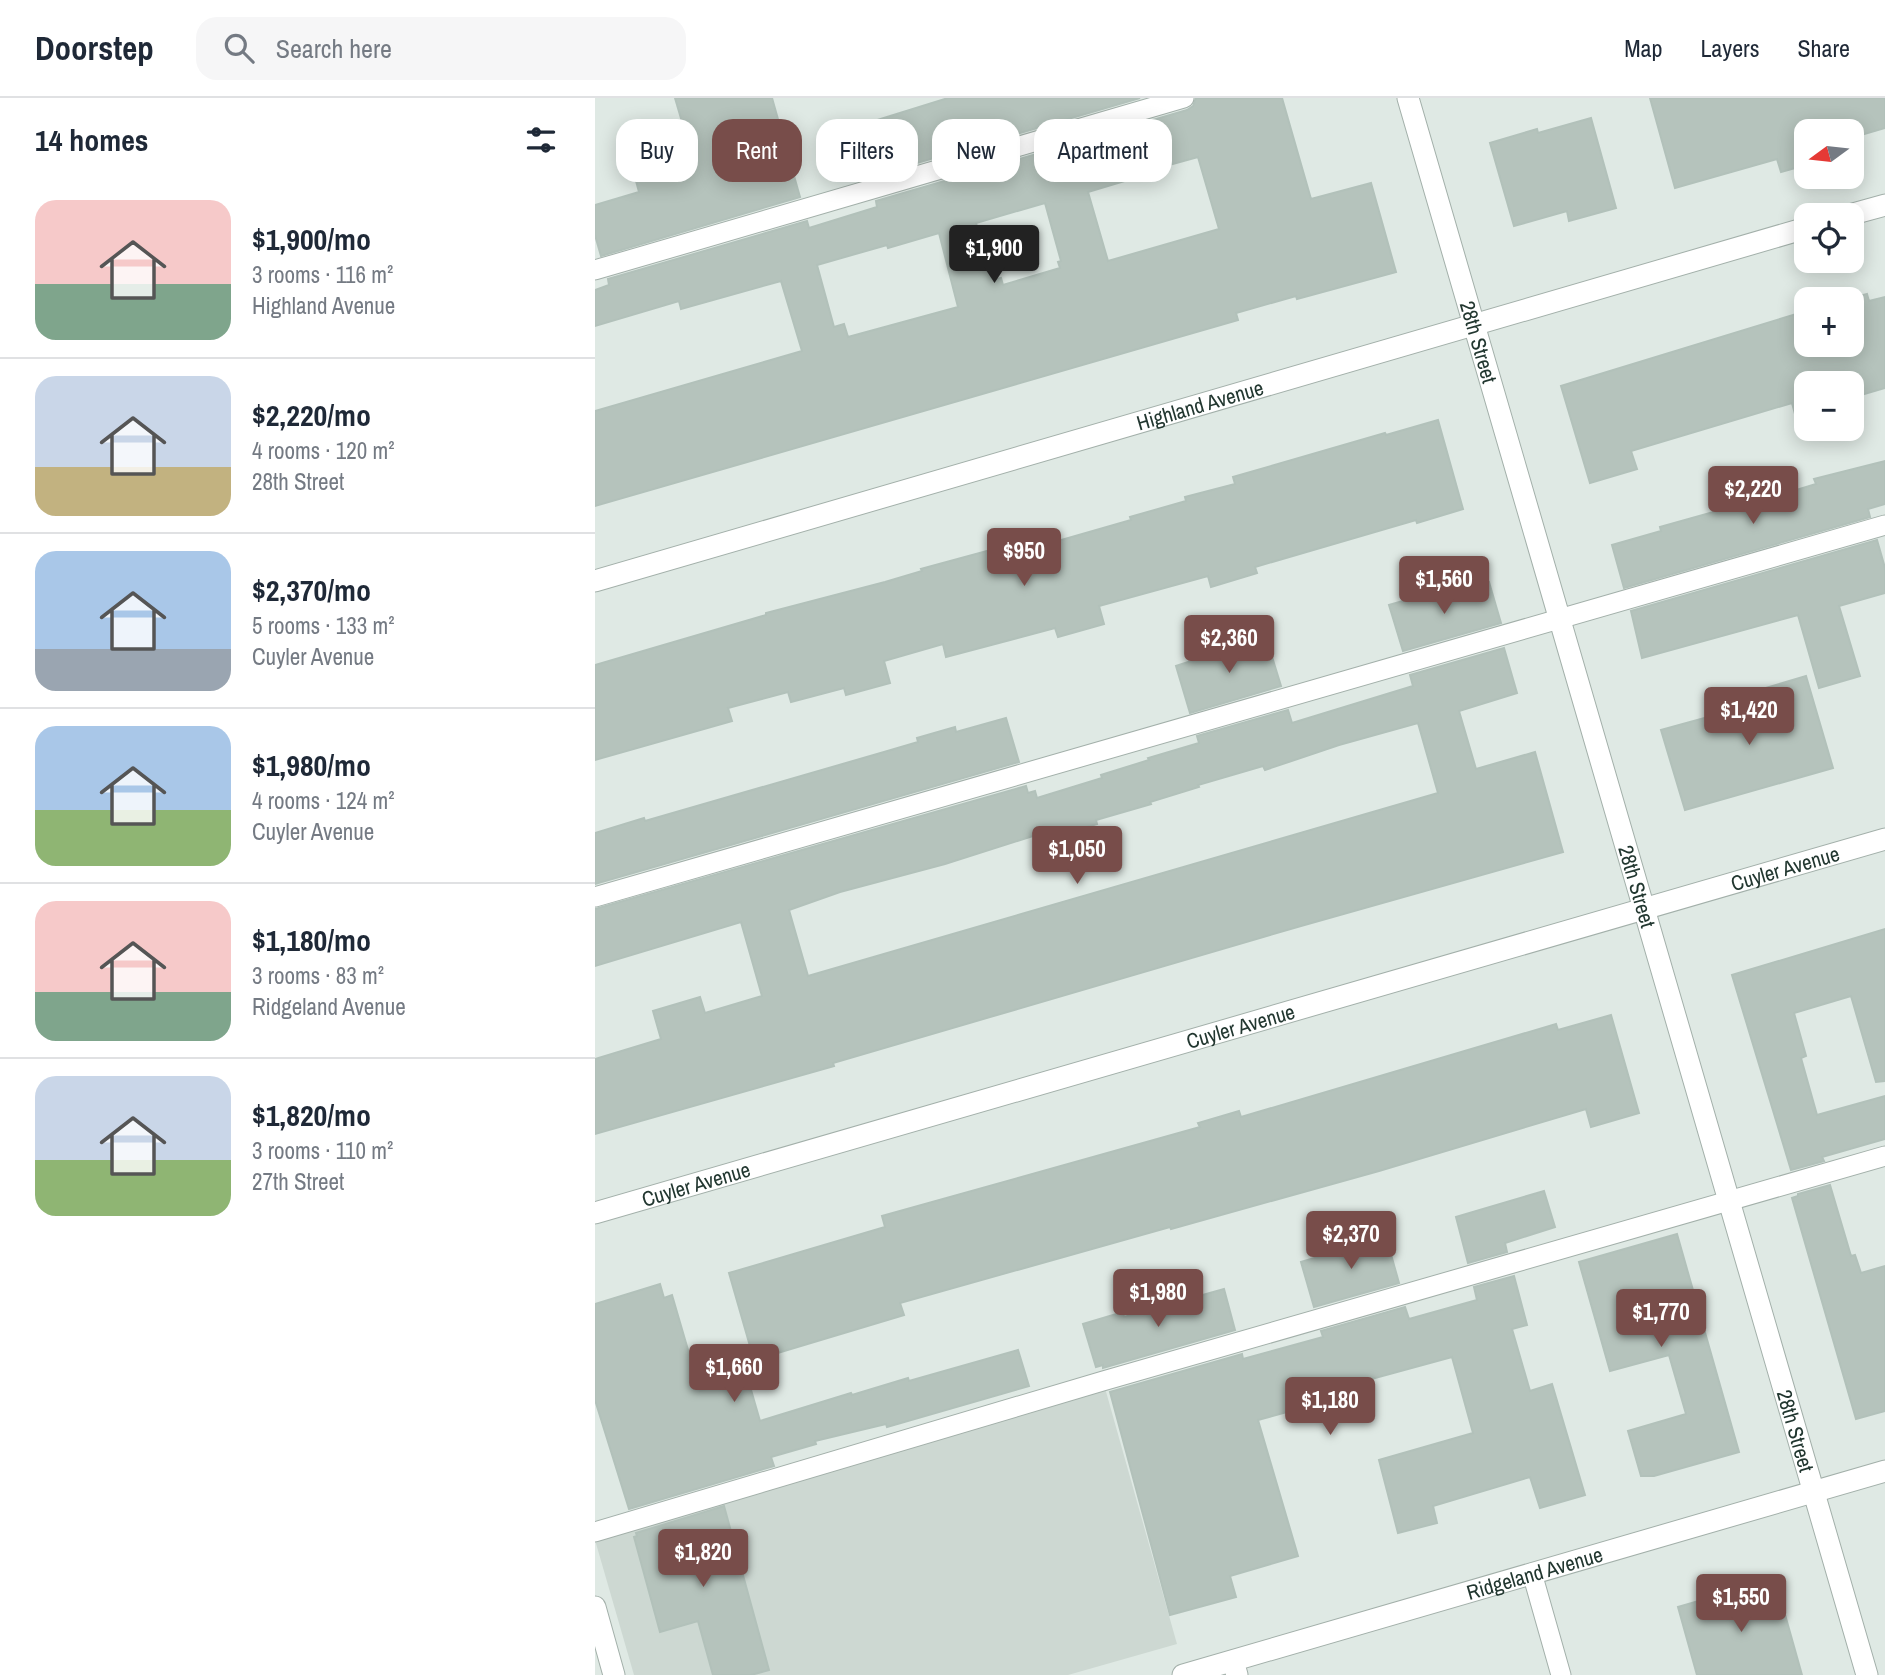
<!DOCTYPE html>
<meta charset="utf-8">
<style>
:root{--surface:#fff;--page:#f6f6f7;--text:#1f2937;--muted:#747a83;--line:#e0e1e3;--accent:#784d4a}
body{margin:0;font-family:"Archivo Narrow",sans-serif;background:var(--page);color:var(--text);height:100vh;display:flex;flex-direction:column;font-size:26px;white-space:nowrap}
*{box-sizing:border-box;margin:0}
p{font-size:23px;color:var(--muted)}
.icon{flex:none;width:38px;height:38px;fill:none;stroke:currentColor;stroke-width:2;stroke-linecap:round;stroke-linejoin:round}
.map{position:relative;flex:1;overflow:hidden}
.side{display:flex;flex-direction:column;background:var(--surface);width:595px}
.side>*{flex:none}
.hud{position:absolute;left:21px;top:21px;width:665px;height:63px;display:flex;gap:14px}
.needle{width:46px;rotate:255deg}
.controls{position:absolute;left:1199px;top:21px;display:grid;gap:14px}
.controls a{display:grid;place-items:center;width:70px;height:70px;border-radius:14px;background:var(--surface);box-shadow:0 4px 18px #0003;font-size:35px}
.price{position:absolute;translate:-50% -60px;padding:0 16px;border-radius:7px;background:var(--accent);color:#fff;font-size:23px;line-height:46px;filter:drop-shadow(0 2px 4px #0008)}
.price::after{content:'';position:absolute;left:50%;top:42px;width:21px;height:16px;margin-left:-10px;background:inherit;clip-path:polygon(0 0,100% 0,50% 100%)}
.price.selected{background:#222;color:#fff}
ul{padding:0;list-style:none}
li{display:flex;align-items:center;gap:21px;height:175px;padding:0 35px}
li+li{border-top:2px solid var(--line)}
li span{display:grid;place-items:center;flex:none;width:196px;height:140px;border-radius:21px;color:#555}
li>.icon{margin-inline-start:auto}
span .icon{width:84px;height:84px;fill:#fffc;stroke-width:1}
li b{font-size:30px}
h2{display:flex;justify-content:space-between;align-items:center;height:84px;padding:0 35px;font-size:30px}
.pill{padding:0 24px;border-radius:21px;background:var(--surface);box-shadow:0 4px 18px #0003;font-size:24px;line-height:63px}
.pill.selected{background:var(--accent);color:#fff}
header{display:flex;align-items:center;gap:42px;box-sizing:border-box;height:98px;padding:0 35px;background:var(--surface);border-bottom:2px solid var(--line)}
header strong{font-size:33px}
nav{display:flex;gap:38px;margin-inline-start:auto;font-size:24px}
.search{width:490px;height:63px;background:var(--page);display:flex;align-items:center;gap:18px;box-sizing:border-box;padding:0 24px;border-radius:21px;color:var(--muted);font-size:26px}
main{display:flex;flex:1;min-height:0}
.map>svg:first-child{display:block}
</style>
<header>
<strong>Doorstep</strong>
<div class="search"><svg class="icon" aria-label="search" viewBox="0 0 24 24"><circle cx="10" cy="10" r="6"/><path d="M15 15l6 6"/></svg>Search here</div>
<nav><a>Map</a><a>Layers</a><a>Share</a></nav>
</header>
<main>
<section class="side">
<h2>14 homes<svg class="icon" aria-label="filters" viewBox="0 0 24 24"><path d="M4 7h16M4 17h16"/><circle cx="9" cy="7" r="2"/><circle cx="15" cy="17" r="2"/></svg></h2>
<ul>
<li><span style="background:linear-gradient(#f6c9c9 60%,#7fa58c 0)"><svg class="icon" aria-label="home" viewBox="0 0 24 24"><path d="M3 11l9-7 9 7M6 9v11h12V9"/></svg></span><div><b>$1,900/mo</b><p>3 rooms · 116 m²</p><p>Highland Avenue</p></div></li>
<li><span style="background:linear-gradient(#c9d6e8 65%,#c2b280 0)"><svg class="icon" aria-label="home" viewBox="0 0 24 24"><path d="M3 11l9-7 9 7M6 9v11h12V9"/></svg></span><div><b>$2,220/mo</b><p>4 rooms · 120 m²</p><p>28th Street</p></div></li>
<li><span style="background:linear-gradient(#a9c7e8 70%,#9aa5b1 0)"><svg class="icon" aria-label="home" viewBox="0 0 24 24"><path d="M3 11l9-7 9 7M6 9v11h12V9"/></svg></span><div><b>$2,370/mo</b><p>5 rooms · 133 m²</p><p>Cuyler Avenue</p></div></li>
<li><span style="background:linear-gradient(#a9c7e8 60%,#8fb573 0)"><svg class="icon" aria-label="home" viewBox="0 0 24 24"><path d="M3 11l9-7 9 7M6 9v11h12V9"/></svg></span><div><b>$1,980/mo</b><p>4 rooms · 124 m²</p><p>Cuyler Avenue</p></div></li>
<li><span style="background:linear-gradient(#f6c9c9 65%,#7fa58c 0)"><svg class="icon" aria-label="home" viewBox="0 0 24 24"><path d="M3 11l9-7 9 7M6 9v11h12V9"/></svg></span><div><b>$1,180/mo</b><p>3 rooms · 83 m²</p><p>Ridgeland Avenue</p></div></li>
<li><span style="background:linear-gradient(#c9d6e8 60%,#8fb573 0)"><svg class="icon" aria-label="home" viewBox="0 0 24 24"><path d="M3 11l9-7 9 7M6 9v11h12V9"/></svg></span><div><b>$1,820/mo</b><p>3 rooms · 110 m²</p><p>27th Street</p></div></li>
</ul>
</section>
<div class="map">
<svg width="1290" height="1577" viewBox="0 0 1290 1577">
<rect width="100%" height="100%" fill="#dfe9e4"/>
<!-- built -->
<path fill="#cdd8d2" d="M 508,1283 L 582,1546 L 473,1577 L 39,1577 L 0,1442 Z"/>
<!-- building -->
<g fill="#b5c3bc" stroke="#b2c1ba" stroke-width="2" fill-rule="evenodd">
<path d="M 80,0 L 177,0 L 205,99 L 6,158 L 0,137 L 0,107 L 44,94 L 37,68 L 95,51 Z"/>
<path d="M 353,0 L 545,0 L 274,79 L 260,29 Z"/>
<path d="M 601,0 L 687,0 L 716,101 L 776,85 L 801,174 L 702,201 L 701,198 L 641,215 L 643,222 L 591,237 L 0,408 L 0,313 L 207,253 L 186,183 L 86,211 L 84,203 L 0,228 L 0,192 L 14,187 L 13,181 L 212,123 L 214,130 L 282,109 L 281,103 L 592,12 L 598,8 ZM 603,59 L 624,131 L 513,163 L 493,94 L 546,78 L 545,75 ZM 450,105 L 466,163 L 463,164 L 465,170 L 408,187 L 406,180 L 398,182 L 381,125 ZM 344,135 L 363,209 L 253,239 L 249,226 L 239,229 L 222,167 L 292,147 L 293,150 Z"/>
<path d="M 1055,0 L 1290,0 L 1290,30 L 1256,40 L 1256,33 L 1211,33 L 1211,67 L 1186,74 L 1182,61 L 1080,90 Z"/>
<path d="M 996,20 L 1021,110 L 974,123 L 972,113 L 919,128 L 895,45 L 942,31 L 943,35 Z"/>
<path d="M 1272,196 L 1274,203 L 1290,199 L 1290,290 L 1256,300 L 1256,285 L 1211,285 L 1211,313 L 1200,316 L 1197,305 L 1036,353 L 1042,371 L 995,385 L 966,288 L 1211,213 L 1211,247 L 1256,247 L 1256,201 L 1253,201 Z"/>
<path d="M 843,322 L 868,411 L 822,425 L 821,422 L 660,469 L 662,475 L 616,489 L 613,478 L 504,508 L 509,526 L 463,539 L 460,530 L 351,559 L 348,546 L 289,563 L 295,585 L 251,597 L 249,590 L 196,604 L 193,594 L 133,610 L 137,623 L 0,662 L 0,567 L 171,517 L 171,515 L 290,484 L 327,473 L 326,471 L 425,444 L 428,453 L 536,422 L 535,419 L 591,403 L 590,399 L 640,386 L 638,379 L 790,335 L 791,337 Z"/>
<path d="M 1290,363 L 1290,406 L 1273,411 L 1275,419 L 1029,490 L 1017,447 L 1066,433 L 1065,429 L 1154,404 L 1155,406 L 1221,386 L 1219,381 Z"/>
<path d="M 1282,442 L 1290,470 L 1290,495 L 1244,508 L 1265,578 L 1224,590 L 1203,517 L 1047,560 L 1036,513 Z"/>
<path d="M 894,484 L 906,525 L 808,553 L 794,507 L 832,496 L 833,502 Z"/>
<path d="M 671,539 L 686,588 L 595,615 L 581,568 Z"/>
<path d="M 909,550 L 922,595 L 864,613 L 881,671 L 940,654 L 968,754 L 706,828 L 238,965 L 239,968 L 0,1036 L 0,961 L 66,941 L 58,913 L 105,899 L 110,915 L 167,898 L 146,824 L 0,868 L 0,811 L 431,688 L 433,695 L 440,693 L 442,700 L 507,680 L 506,677 L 554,662 L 553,660 L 604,645 L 602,638 L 693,612 L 697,625 L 818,588 L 815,577 ZM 823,625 L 843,695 L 213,878 L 194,812 L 245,794 L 350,766 L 463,730 L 465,737 L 502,726 L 501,722 L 556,706 L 555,704 L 604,689 L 603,687 L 668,668 L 670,672 L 744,647 Z"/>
<path d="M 1211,578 L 1238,670 L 1090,712 L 1066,632 L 1175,602 L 1171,590 Z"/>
<path d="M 411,620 L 424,664 L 0,786 L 0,735 L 49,720 L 50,723 L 289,654 L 323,644 L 322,640 L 360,629 L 361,634 Z"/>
<path d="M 1290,831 L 1290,983 L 1281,984 L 1256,898 L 1199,915 L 1211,958 L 1206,960 L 1222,1017 L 1290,998 L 1290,1041 L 1227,1059 L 1229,1063 L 1196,1072 L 1137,877 Z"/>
<path d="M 1016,917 L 1044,1015 L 996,1029 L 991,1011 L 784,1073 L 576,1131 L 575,1129 L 305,1205 L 309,1217 L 159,1262 L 134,1175 L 290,1129 L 287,1118 L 605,1029 L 603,1025 L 644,1013 L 646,1019 L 961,926 L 963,932 Z"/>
<path d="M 1235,1087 L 1256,1158 L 1260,1157 L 1266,1175 L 1290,1168 L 1290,1313 L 1261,1321 L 1197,1100 L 1203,1098 L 1203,1096 Z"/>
<path d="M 949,1093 L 960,1129 L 910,1145 L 912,1154 L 873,1165 L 861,1119 Z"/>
<path d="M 790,1135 L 804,1185 L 719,1209 L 706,1164 L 753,1150 L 752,1146 Z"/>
<path d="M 1082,1136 L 1144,1354 L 1059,1378 L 1046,1378 L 1033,1333 L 1091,1316 L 1074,1257 L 1015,1273 L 984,1164 Z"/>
<path d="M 919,1178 L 932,1227 L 917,1231 L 935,1293 L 957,1286 L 990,1397 L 945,1410 L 935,1379 L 838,1408 L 842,1425 L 803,1435 L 784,1362 L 878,1335 L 857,1259 L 758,1286 L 760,1295 L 663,1322 L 703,1458 L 635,1478 L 641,1499 L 575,1517 L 515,1294 L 647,1256 L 648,1261 L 728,1239 L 726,1233 L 810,1209 L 814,1221 L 882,1202 L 879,1189 Z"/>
<path d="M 65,1186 L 69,1200 L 77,1197 L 105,1293 L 152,1278 L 165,1323 L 256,1295 L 257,1297 L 313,1280 L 314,1283 L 423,1252 L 434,1288 L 292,1329 L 291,1326 L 220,1343 L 221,1346 L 176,1359 L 179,1368 L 34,1411 L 0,1302 L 0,1206 Z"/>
<path d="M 629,1191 L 640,1232 L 508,1270 L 508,1267 L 501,1269 L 488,1226 L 528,1214 L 529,1219 Z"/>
<path d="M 129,1408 L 174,1572 L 156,1577 L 118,1577 L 103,1523 L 65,1534 L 39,1439 L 42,1438 L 41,1435 Z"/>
<path d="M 1180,1481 L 1207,1577 L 1102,1577 L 1083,1509 Z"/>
</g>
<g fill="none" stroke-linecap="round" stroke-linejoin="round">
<defs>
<g id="service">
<path d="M 0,172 L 589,0"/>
<path d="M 0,799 L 1290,427"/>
<path d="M 0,1434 L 508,1283 L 1290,1058"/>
<path d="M 937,1475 L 966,1577"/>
</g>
<g id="minor">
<path id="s1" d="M 813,0 L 1272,1577"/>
<path d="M 1254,117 L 1290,107"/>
<path id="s2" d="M 0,483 L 1211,130"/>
<path id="s3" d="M 0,1115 L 1290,741"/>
<path d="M 0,1509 L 19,1577"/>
<path d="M 638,1563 L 642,1577"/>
</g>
<g id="tertiary">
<path id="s4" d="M 588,1577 L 1290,1373"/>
</g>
</defs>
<!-- service casing -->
<use href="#service" stroke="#a3b0aa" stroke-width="21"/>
<!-- minor casing -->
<use href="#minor" stroke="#a3b0aa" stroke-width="23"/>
<!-- tertiary casing -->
<use href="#tertiary" stroke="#a3b0aa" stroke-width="23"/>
<!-- service -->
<use href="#service" stroke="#fff" stroke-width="19"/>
<!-- minor -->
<use href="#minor" stroke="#fff" stroke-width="21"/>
<!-- tertiary -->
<use href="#tertiary" stroke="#fff" stroke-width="21"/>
</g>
<g text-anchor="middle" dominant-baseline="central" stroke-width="5" stroke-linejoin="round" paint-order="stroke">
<!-- street labels -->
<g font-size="21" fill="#223730" stroke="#eff6f2">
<text stroke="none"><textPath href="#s1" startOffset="254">28th Street</textPath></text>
<text stroke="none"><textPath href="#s2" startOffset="630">Highland Avenue</textPath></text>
<text stroke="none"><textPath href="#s3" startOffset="1239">Cuyler Avenue</textPath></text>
<text stroke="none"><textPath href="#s1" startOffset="821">28th Street</textPath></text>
<text stroke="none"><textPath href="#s3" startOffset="672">Cuyler Avenue</textPath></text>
<text stroke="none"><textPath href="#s3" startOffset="105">Cuyler Avenue</textPath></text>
<text stroke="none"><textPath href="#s1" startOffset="1388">28th Street</textPath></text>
<text stroke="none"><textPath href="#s4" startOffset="366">Ridgeland Avenue</textPath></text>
</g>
</g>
</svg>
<div class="controls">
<a><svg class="needle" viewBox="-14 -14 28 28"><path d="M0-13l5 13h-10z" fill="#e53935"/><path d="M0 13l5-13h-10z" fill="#747a83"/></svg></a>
<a><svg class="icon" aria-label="locate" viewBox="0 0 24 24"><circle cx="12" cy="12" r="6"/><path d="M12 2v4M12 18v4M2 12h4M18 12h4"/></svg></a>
<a>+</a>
<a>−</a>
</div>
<b class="price selected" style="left:399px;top:187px">$1,900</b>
<b class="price" style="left:1158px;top:428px">$2,220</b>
<b class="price" style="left:429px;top:490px">$950</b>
<b class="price" style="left:849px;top:518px">$1,560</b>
<b class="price" style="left:634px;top:577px">$2,360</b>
<b class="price" style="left:1154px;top:649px">$1,420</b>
<b class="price" style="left:482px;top:788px">$1,050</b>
<b class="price" style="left:756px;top:1173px">$2,370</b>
<b class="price" style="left:563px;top:1231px">$1,980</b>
<b class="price" style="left:1066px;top:1251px">$1,770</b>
<b class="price" style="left:139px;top:1306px">$1,660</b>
<b class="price" style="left:735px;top:1339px">$1,180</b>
<b class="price" style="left:108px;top:1491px">$1,820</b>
<b class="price" style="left:1146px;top:1536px">$1,550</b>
<div class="hud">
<a class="pill">Buy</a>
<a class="pill selected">Rent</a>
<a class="pill">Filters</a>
<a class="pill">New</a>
<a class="pill">Apartment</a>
</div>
</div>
</main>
